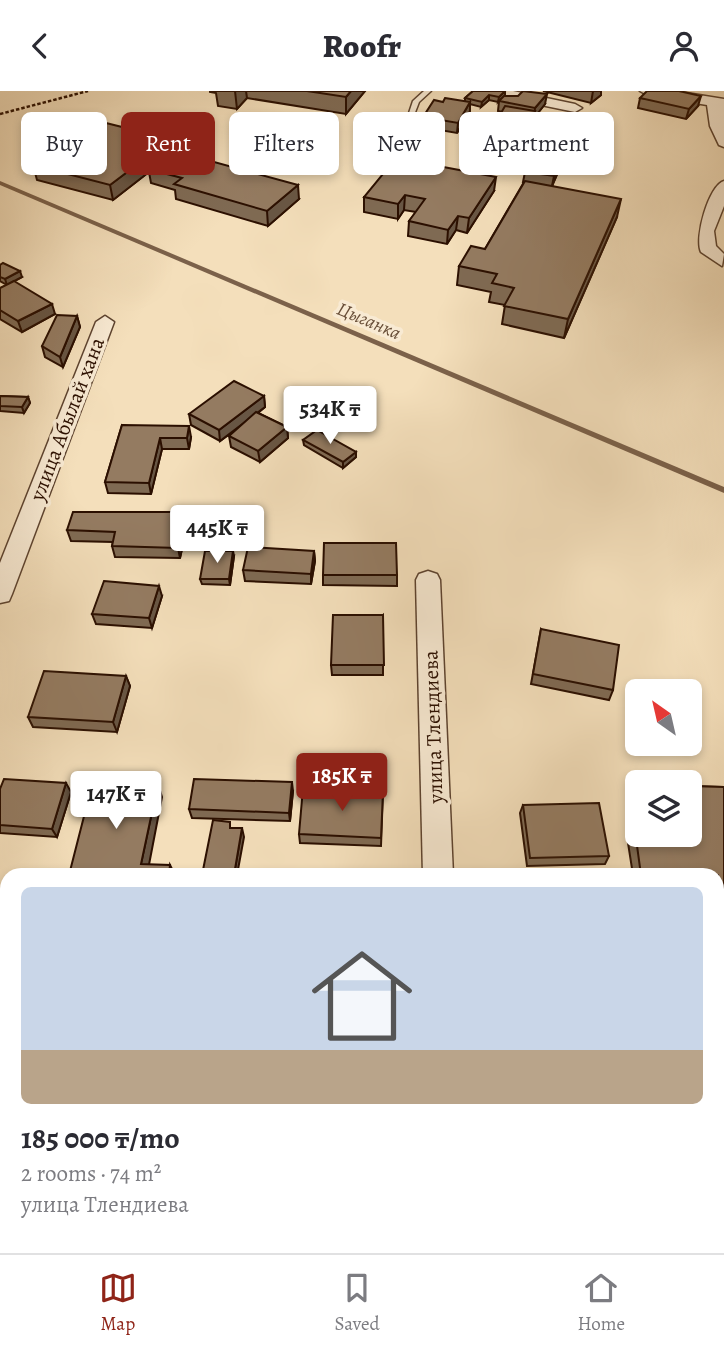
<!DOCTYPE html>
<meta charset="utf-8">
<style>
:root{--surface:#fff;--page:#f2f2f3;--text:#2b2b33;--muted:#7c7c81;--line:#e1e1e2;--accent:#8f2418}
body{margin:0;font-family:Alegreya,serif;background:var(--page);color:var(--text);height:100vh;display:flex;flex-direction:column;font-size:26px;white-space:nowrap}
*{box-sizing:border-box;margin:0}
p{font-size:23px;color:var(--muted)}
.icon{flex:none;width:38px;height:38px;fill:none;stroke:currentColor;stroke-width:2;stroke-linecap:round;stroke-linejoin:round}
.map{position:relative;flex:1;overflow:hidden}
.panel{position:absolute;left:0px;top:777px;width:724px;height:385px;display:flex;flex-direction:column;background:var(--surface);border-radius:21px 21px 0 0;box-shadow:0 4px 10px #0003}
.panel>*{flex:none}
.hud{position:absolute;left:21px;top:21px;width:682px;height:63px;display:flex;gap:14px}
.needle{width:46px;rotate:326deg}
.fabs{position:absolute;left:625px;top:588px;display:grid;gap:14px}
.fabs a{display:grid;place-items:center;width:77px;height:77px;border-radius:10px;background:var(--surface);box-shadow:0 4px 10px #0003;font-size:35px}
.price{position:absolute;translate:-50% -60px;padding:0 16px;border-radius:7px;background:#fff;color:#222;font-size:23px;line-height:46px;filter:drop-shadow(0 2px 4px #0008)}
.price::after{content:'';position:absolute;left:50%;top:42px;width:21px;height:16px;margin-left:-10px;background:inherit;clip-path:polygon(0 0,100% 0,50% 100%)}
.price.current{background:var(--accent);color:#fff}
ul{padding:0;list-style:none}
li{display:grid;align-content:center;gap:14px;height:371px;padding:0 21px}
li span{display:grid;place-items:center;height:217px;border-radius:10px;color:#555}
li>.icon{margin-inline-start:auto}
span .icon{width:126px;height:126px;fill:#fffc;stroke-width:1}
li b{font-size:30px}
.chip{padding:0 24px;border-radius:10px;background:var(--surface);box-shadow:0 4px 10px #0003;font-size:24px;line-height:63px}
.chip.current{background:var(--accent);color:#fff}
header{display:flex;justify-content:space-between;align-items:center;height:91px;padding:0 21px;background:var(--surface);font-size:32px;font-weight:800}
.tab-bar{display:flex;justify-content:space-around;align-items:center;height:98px;border-top:2px solid var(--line);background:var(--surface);font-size:19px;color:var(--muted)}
.tab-bar a{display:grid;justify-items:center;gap:4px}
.tab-bar .current{color:var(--accent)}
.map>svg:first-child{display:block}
</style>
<header><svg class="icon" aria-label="back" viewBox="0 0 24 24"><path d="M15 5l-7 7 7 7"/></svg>Roofr<svg class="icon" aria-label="person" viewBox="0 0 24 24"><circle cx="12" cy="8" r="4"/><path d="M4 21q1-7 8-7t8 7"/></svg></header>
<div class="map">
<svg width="724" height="1162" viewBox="0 0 724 1162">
<rect width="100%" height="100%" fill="#f4dfbb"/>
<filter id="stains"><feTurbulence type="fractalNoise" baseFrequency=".00286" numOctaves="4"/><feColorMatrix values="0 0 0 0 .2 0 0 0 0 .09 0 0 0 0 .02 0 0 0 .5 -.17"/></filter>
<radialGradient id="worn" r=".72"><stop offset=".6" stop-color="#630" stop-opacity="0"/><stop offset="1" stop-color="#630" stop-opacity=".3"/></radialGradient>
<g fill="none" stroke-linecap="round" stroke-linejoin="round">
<!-- stream -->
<path fill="#7b614a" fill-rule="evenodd" d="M 0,90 L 724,396 L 724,402 L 0,94 Z"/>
<defs>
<path id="service" d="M 424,0 L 431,0 L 419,11 L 414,24 L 375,67 L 369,67 L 369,63 L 409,22 L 413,10 Z"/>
<g id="minor">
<path d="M 485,0 L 513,0 L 575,13 L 582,17 L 575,21 L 492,4 Z"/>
<path d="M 640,0 L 674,0 L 724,8 L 724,56 L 719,54 L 710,35 L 707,14 L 647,4 Z"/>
<path d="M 724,90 L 724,115 L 714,140 L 716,155 L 724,163 L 722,175 L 701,161 C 694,147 709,94 724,90 Z"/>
<path d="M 105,225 L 114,231 L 12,503 L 9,510 L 0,512 L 0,472 L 96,231 Z"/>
<path d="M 428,480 L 437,483 L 440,489 L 453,784 L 423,784 L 416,489 L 419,483 Z"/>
<path d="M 0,872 L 7,873 L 7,905 L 0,904 Z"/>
<path d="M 718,900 L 724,900 L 724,934 L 718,933 Z"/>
<rect x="427" y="1155" width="38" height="7"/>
</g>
</defs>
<!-- service casing -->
<use href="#service" stroke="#5d432f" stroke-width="3"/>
<!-- minor casing -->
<use href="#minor" stroke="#5d432f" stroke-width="3"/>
<!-- path -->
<path stroke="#2b0f00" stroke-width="2.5" stroke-dasharray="3.5 2" stroke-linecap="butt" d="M 0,23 L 88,0"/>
<!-- service -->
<use href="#service" fill="#f8ead3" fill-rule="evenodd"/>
<!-- minor -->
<use href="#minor" fill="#f8ead3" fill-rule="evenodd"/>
</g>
<!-- wall -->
<g fill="#7f6a53" stroke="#2b0f00" stroke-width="2">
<path d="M 210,0 L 365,0 L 346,23 L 247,7 L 237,18 L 218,15 L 216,2 L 210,1 Z"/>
<path d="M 473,0 L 505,5 L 545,13 L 534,27 L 526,43 L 496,38 L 497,29 L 502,21 L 498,20 L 499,10 L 498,11 L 489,9 L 481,16 L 470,13 L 470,20 L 457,42 L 422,36 L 423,26 L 465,10 L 465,7 Z"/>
<path d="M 543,0 L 601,0 L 601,4 L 591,12 Z"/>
<path d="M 640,7 L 698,15 L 686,28 L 638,17 Z"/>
<path d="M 573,41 L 571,51 L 552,95 L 617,126 L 564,247 L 502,233 L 505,214 L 489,211 L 491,201 L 457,194 L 459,175 L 485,158 L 524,91 L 523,91 L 525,81 Z"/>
<path d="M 148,50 L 165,66 L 299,108 L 268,135 L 176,108 L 175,99 L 151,92 L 149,81 L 113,109 L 37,89 L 33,74 Z"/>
<path d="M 494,100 L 467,142 L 456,139 L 447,153 L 408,145 L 409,130 L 416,121 L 404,119 L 398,128 L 364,121 L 364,106 Z"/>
<path d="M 0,174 L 22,186 L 9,193 L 55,223 L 22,241 L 0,228 L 0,197 L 7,194 L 0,190 Z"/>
<path d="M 77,225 L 80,236 L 63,276 L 45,266 L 42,255 Z"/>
<path d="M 0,305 L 28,306 L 30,312 L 24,322 L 0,320 Z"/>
<path d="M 264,305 L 265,316 L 258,322 L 287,336 L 288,347 L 260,371 L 231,356 L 229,345 L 245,332 L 220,350 L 191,334 L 189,323 Z"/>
<path d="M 122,334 L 191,346 L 189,358 L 162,358 L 151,403 L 108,402 L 105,391 Z"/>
<path d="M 303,349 L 356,361 L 356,366 L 343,377 L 304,354 Z"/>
<path d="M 186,421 L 188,431 L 180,467 L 115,466 L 112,455 L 113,451 L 71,450 L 67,439 Z"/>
<path d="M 314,460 L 315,470 L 311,493 L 245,490 L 243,479 Z"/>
<path d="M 234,465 L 230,494 L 202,493 L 200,488 Z"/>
<path d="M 323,484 L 397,484 L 397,495 L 323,494 Z"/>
<path d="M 162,505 L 152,537 L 96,533 L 92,523 Z"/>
<path d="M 383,524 L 383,584 L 332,584 L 331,574 Z"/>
<path d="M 541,538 L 613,599 L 609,609 L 531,593 Z"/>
<path d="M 126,585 L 130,595 L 117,641 L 33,636 L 28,626 Z"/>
<path d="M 690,695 L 724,696 L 724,808 L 718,807 L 718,784 L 633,784 L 628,752 L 635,740 L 690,744 Z"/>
<path d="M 0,698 L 71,701 L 57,746 L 0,742 Z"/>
<path d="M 293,700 L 290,730 L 192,727 L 189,718 Z"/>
<path d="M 383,700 L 381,755 L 300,752 L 299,743 Z"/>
<path d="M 523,714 L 609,765 L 605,773 L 527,775 L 520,722 Z"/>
<path d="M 718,1102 L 724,1103 L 724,1156 L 712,1155 L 718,1155 Z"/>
</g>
<!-- shaded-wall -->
<g fill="#685644" stroke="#2b0f00" stroke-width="2">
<path d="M 235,0 L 246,0 L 247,7 L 237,18 Z"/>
<path d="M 351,0 L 365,0 L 346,23 L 346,6 Z"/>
<path d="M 505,0 L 505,5 L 498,11 L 499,6 Z"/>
<path d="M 593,0 L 601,0 L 601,4 L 591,12 Z"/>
<path d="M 547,3 L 545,13 L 534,27 L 535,17 Z"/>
<path d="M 489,4 L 489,9 L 481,16 L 482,11 Z"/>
<path d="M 701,5 L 698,15 L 686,28 L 689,18 Z"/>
<path d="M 470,11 L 470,20 L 457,42 L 458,32 Z"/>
<path d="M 535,20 L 533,30 L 526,43 L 527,33 Z"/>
<path d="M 573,41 L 571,51 L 552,95 L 554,85 Z"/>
<path d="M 146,42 L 149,56 L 137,48 Z"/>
<path d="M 163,54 L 165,68 L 148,78 L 149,81 L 113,109 L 110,94 Z"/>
<path d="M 496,86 L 494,100 L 467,142 L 469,127 Z"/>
<path d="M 298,94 L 299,108 L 268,135 L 267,120 Z"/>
<path d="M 405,104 L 404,119 L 398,128 L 398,113 Z"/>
<path d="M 621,108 L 617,126 L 564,247 L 568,228 Z"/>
<path d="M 458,125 L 456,139 L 447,153 L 448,139 Z"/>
<path d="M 20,180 L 22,186 L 7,194 L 5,188 Z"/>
<path d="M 52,213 L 55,223 L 22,241 L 18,230 Z"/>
<path d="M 77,225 L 80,236 L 63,276 L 60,266 Z"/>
<path d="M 264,305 L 265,316 L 220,350 L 219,339 Z"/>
<path d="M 28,306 L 30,312 L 24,322 L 22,316 Z"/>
<path d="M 189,335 L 191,346 L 189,358 L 187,347 Z"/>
<path d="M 287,336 L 288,347 L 260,371 L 258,360 Z"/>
<path d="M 160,347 L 162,358 L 151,403 L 149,392 Z"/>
<path d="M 356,361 L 356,366 L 343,377 L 343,371 Z"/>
<path d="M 186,421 L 188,431 L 180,467 L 178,457 Z"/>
<path d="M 233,460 L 234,465 L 230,494 L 229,488 Z"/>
<path d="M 314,460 L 315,470 L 311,493 L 311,483 Z"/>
<path d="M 159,495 L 162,505 L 152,537 L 149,527 Z"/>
<path d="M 126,585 L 130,595 L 117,641 L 113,631 Z"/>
<path d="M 292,691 L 293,700 L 290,730 L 289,722 Z"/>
<path d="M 66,692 L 71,701 L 57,746 L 52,738 Z"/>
<path d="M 158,693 L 162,706 L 147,784 L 141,773 Z"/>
<path d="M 242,737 L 244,746 L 237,784 L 234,784 Z"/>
<path d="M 170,774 L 175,784 L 169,784 Z"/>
</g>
<!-- building -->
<g fill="#947b61" stroke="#2b0f00" stroke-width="2">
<path d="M 307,0 L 351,0 L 346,6 Z"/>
<path d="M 473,0 L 505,0 L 499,6 L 489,4 L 482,11 L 465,7 Z"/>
<path d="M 523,0 L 547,3 L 535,17 L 499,10 L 504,5 L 518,5 Z"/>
<path d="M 647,0 L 679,0 L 701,5 L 689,18 L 640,7 Z"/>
<path d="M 445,7 L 470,11 L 458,32 L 423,26 L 434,9 L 443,11 Z"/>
<path d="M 505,15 L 535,20 L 527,33 L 497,29 Z"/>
<path d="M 98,30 L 146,42 L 137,48 L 163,54 L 110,94 L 33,74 Z"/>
<path d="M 545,37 L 573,41 L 554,85 L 525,81 Z"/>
<path d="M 174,60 L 298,94 L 267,120 L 174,93 L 182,87 L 148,78 Z"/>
<path d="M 396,67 L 496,86 L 469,127 L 458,125 L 448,139 L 409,130 L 425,108 L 405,104 L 398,113 L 364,106 Z"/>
<path d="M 525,90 L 621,108 L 568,228 L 504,215 L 514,197 L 492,192 L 497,183 L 459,175 L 471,155 L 485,158 Z"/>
<path d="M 3,172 L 20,180 L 5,188 L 0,186 L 0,174 Z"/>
<path d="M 14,190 L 52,213 L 18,230 L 0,219 L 0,197 Z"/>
<path d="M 57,224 L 77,225 L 60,266 L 42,255 Z"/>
<path d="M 234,290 L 264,305 L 219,339 L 189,323 Z"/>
<path d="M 0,305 L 28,306 L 22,316 L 0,315 Z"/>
<path d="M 256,321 L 287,336 L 258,360 L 229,345 Z"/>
<path d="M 122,334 L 189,335 L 187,347 L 160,347 L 149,392 L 105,391 Z"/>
<path d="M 317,339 L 356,361 L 343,371 L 303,349 Z"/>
<path d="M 73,421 L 186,421 L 178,457 L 112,455 L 115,441 L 67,439 Z"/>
<path d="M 324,452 L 396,452 L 397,484 L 323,484 Z"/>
<path d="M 248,456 L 314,460 L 311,483 L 243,479 Z"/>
<path d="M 205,460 L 233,460 L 229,488 L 200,488 Z"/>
<path d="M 104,490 L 159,495 L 149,527 L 92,523 Z"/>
<path d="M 333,524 L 383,524 L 384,574 L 331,574 Z"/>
<path d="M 541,538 L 619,554 L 613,599 L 533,583 Z"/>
<path d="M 44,580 L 126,585 L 113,631 L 28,626 Z"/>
<path d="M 4,688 L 66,692 L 52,738 L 0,734 L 0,698 Z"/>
<path d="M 194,688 L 292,691 L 289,722 L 189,718 Z"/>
<path d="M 93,690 L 158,693 L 141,773 L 170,774 L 169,784 L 69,784 Z"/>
<path d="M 690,695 L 724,696 L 724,796 L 718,796 L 718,784 L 641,784 L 635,740 L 637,740 L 637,744 L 695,743 L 691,720 L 690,720 Z"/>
<path d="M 303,697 L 383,700 L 381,747 L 299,743 Z"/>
<path d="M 599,712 L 609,765 L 530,767 L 523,714 Z"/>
<path d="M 213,729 L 230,731 L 230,737 L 242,737 L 234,784 L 202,784 Z"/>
<path d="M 718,1102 L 724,1103 L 724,1153 L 718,1152 Z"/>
<path d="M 334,1155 L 397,1155 L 397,1162 L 333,1162 Z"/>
</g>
<g text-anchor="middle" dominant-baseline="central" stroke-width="7" stroke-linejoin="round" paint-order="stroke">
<!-- far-water labels -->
<g font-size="19" font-style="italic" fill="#674d37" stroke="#f8ead3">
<text transform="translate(369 230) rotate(23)">Цыганка</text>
</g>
<!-- street labels -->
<g font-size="21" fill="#2b0f00" stroke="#f8ead3">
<text transform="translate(67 328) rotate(-69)">улица Абылай хана</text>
<text transform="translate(433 636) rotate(-92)">улица Тлендиева</text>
</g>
</g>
<rect width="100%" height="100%" filter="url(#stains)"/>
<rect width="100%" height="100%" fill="url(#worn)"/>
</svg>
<div class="fabs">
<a><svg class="needle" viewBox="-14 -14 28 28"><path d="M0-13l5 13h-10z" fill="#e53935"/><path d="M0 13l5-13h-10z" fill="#7c7c81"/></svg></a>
<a><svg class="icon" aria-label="layers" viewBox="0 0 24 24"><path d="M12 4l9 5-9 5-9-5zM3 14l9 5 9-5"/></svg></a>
</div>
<b class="price" style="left:330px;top:355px">534K ₸</b>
<b class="price" style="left:217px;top:474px">445K ₸</b>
<b class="price current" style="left:342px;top:722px">185K ₸</b>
<b class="price" style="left:116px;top:740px">147K ₸</b>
<div class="hud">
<a class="chip">Buy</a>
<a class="chip current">Rent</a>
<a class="chip">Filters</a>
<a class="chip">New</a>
<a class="chip">Apartment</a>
</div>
<section class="panel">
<ul>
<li><span style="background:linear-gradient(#c9d6e8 75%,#b9a48a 0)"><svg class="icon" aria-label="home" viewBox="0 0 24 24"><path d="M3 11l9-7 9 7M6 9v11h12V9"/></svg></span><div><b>185 000 ₸/mo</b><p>2 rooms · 74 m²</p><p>улица Тлендиева</p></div></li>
</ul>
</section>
</div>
<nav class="tab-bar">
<a class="current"><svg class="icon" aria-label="map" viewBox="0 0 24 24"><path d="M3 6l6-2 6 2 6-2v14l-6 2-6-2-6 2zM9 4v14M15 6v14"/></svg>Map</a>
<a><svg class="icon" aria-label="saved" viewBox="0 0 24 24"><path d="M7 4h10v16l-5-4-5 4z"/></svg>Saved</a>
<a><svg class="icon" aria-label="home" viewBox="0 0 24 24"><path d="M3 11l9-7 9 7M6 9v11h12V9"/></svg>Home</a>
</nav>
